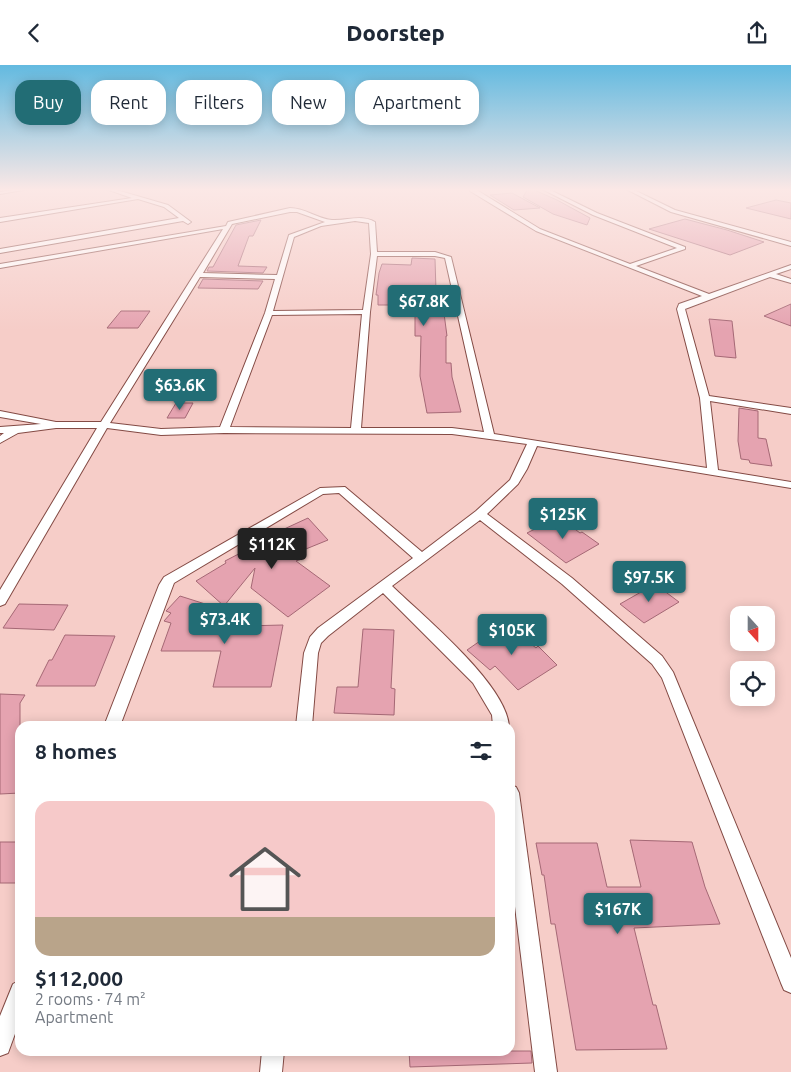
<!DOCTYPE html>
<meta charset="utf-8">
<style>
:root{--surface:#fff;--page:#f6f6f7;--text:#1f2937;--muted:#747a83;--accent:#226d75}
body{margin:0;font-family:Ubuntu,sans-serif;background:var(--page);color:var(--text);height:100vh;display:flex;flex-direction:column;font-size:19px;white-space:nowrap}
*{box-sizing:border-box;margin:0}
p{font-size:16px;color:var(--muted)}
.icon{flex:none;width:28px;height:28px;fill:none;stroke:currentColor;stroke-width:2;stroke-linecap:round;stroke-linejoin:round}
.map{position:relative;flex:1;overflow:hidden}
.details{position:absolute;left:15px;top:656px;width:500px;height:335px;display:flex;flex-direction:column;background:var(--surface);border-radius:15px;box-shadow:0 2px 12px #0003}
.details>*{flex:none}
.top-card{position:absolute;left:15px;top:15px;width:500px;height:45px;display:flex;gap:10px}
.needle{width:32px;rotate:159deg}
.buttons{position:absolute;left:730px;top:541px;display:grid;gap:10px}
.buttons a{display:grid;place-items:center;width:45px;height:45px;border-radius:10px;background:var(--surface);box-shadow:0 2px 12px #0003;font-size:25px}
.price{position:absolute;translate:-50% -42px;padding:0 11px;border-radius:5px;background:var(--accent);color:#fff;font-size:16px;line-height:32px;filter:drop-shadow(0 1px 2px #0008)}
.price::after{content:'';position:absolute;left:50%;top:30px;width:15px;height:11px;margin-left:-8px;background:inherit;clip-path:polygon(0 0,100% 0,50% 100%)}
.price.active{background:#222;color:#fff}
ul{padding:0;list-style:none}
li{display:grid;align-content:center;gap:10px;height:265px;padding:0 20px}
li span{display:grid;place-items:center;height:155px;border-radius:15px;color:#555}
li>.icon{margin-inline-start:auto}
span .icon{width:90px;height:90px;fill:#fffc;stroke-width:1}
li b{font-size:21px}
h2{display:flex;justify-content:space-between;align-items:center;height:60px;padding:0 20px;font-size:21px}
.pill{padding:0 18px;border-radius:15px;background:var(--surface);box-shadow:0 2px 12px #0003;font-size:18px;line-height:45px}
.pill.active{background:var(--accent);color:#fff}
header{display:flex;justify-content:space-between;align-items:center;height:65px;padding:0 20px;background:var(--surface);font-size:22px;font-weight:800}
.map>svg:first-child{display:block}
</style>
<header><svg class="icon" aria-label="back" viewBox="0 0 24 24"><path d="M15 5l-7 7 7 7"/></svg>Doorstep<svg class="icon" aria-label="share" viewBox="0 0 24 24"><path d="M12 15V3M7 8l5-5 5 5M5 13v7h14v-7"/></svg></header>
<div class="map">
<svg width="791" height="1007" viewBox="0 0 791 1007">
<rect width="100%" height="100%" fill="#f6cdc8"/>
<!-- building -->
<g fill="#e5a3b0" stroke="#a56875">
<path d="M 528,124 L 532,124 L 557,135 L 590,153 L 587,160 L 553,149 L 523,132 Z"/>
<path d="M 512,128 L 540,143 L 514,145 L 490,130 Z"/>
<path d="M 776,135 L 791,138 L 791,154 L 746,143 Z"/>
<path d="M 685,154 L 727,165 L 764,177 L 730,190 L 649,164 Z"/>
<path d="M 261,155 L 253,171 L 249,171 L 238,201 L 267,202 L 263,208 L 207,206 L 209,202 L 213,202 L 236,160 Z"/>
<path d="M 412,193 L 435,194 L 436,226 L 441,226 L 447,271 L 446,271 L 446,298 L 451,298 L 452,312 L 461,347 L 427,348 L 420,311 L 421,271 L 415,271 L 415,249 L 417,240 L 378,240 L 378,230 L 376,230 L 379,208 L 382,199 L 411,200 Z"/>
<path d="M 203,214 L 263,216 L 258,224 L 198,223 Z"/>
<path d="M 791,239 L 791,261 L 764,251 Z"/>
<path d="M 121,246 L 150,246 L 138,263 L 107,263 Z"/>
<path d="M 709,254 L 732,256 L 736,293 L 715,291 Z"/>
<path d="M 176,338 L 193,338 L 185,353 L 167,353 Z"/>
<path d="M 739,343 L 758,346 L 758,373 L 766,374 L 772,401 L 750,398 L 749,395 L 741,394 L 738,376 Z"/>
<path d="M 559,452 L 580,468 L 582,467 L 599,479 L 566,498 L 527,468 Z"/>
<path d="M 308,453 L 328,475 L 296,488 L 302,494 L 296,496 L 330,521 L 288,552 L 251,523 L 255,503 L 224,541 L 196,516 L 226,498 L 225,496 L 258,479 L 256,477 Z"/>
<path d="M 655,519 L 679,537 L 644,558 L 620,539 Z"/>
<path d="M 180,531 L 221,544 L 203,566 L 243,566 L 244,561 L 283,560 L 271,622 L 213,622 L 221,586 L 161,586 L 171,558 L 164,556 L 171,548 L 166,546 Z"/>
<path d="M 19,539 L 68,540 L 54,565 L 3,563 Z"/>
<path d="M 506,558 L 536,583 L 538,581 L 557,600 L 518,625 L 495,601 L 490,605 L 467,585 Z"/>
<path d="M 363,564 L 394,565 L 391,623 L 395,624 L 394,650 L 334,648 L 337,622 L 358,622 Z"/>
<path d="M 65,570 L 115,571 L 95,621 L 36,621 L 49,595 L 52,595 Z"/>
<path d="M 0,629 L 25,630 L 20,638 L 20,728 L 0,729 Z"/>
<path d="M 630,775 L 692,777 L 705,822 L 720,859 L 634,863 L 653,940 L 656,940 L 667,984 L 576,985 L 555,859 L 551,859 L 544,810 L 542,810 L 536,778 L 597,778 L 607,822 L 641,822 Z"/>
<rect x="0" y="777" width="20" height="41"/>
<path d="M 409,986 L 531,986 L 532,998 L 410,1002 Z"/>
</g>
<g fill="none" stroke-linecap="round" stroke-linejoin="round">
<defs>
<g id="street">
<path d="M 18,124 L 29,124 L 0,129 L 0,127 Z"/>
<path d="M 106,124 L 113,124 L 168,140 L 191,157 L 188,159 L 183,156 L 0,188 L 0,184 L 179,153 L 164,142 L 138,134 L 0,157 L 0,153 L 132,133 Z"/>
<path d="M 470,124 L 475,124 L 540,164 L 630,199 L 677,183 L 593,150 L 542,124 L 548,124 L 597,148 L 685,182 L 685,184 L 636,201 L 709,229 L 791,200 L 791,204 L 776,209 L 791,214 L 791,218 L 770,212 L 685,244 L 709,331 L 791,343 L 791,349 L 710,336 L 718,405 L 791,417 L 791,423 L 537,381 L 527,404 L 518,419 L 487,449 L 572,513 L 662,591 L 673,607 L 791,893 L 791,928 L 784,925 L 781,918 L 662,613 L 652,599 L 562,519 L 480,455 L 392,521 C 424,552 506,619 509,661 L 493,661 L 492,650 L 473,618 L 383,528 L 328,571 L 321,578 L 318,588 L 312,661 L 296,661 L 304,588 L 310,572 L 318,563 L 413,493 L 339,428 L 323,429 L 174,518 L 120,661 L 104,661 L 159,520 L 164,512 L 320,423 L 345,422 L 422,487 L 476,446 L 510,415 L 527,379 L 452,369 L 224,368 L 161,370 L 107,363 L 5,539 L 0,541 L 0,525 L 97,363 L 56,363 L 18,368 L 0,378 L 0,371 L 4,368 L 0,368 L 0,362 L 41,359 L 0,352 L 0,346 L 56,357 L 101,357 L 223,164 L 0,203 L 0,199 L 226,161 L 228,157 L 290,143 C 305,143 318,154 332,155 C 347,156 361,149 375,157 L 377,187 L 435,187 L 451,192 L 494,369 L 707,403 L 700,333 L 677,244 L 679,239 L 702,231 L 536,166 L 470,126 ZM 290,147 L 297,147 L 325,157 L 289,170 L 277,210 L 203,208 L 232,159 ZM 355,156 L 369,158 L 371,189 L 363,245 L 273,246 L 294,172 L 321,161 ZM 377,191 L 435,191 L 445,193 L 484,367 L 452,363 L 361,363 L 370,247 ZM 200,212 L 275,214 L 265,248 L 220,362 L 161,364 L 110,358 ZM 362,249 L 351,363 L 230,362 L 272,250 Z"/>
<path d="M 626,124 L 632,124 L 675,145 L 791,177 L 791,181 L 671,147 Z"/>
<path d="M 510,720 L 516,722 L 519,728 L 557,1007 L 535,1007 L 510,800 Z"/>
<path d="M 20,915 L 20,955 L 8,988 L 0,991 L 0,951 L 13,919 Z"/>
<path d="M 262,986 L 284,986 L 282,1007 L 260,1007 Z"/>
</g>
</defs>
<!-- street casing -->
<use href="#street" stroke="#834a44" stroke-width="2"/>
<!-- street -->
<use href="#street" fill="#fff" fill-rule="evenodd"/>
</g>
<!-- sky -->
<linearGradient id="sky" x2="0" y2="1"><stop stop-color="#63bae0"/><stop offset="0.47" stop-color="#fbe8e6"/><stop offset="1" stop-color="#fbe8e6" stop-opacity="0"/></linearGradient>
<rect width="791" height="265" fill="url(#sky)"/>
</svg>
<div class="buttons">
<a><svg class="needle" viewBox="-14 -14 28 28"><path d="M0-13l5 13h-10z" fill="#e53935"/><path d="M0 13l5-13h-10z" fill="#747a83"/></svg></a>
<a><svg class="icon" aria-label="locate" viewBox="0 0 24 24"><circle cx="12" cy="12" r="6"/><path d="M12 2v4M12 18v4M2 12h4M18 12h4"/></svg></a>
</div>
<b class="price" style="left:424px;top:262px">$67.8K</b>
<b class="price" style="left:180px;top:346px">$63.6K</b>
<b class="price" style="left:563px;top:475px">$125K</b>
<b class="price active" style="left:272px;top:505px">$112K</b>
<b class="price" style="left:649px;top:538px">$97.5K</b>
<b class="price" style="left:225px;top:580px">$73.4K</b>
<b class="price" style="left:512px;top:591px">$105K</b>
<b class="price" style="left:618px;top:870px">$167K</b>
<div class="top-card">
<a class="pill active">Buy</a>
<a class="pill">Rent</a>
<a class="pill">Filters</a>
<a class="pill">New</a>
<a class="pill">Apartment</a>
</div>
<section class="details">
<h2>8 homes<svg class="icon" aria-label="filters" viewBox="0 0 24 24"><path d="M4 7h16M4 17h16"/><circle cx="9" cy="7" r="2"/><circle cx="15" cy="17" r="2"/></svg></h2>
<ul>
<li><span style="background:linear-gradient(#f6c9c9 75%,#b9a48a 0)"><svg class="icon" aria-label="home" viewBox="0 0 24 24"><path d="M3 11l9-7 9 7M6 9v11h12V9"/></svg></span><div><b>$112,000</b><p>2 rooms · 74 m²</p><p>Apartment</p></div></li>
</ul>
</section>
</div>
